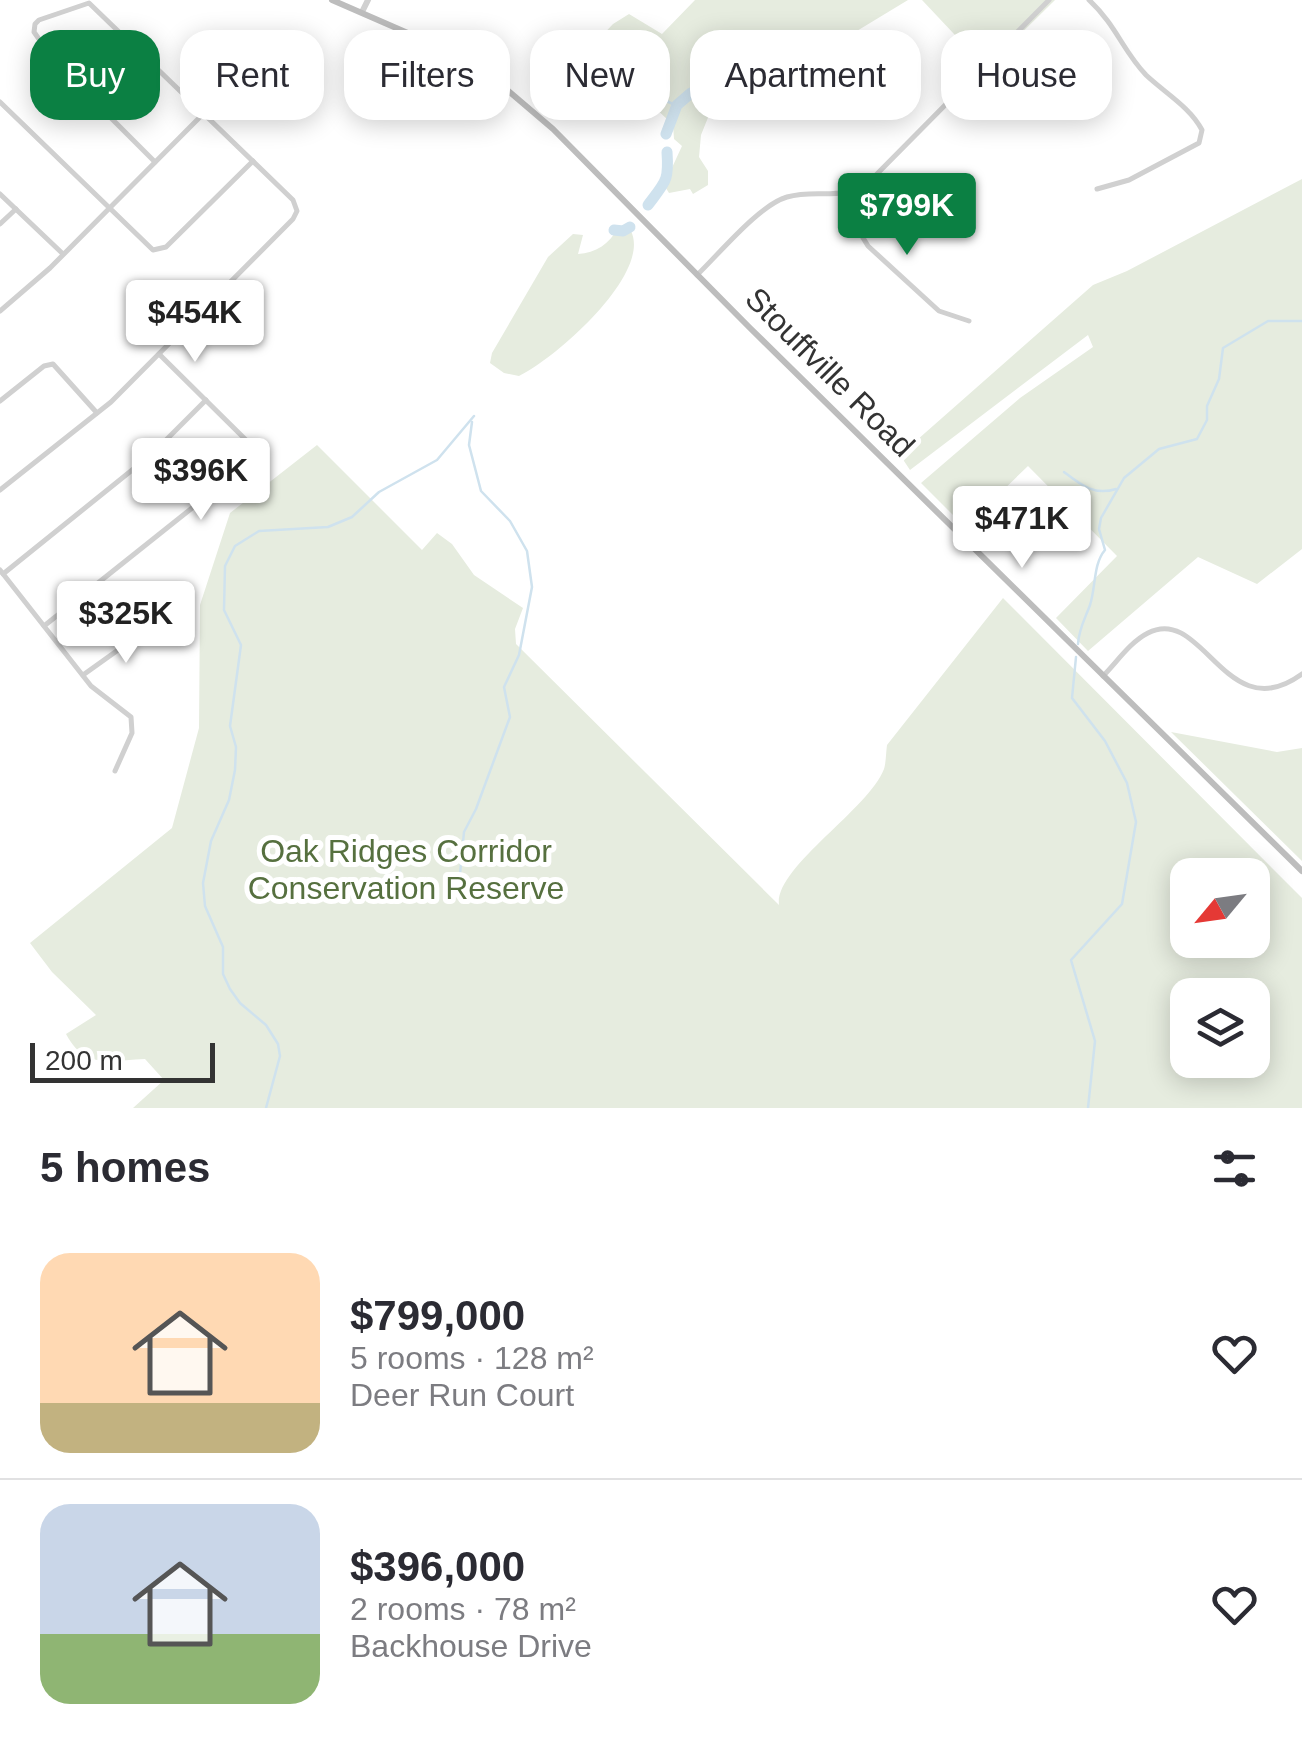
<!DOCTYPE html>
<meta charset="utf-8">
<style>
:root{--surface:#fff;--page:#f7f7f7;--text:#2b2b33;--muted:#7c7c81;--line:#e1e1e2;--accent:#0b8043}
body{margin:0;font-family:Arial,sans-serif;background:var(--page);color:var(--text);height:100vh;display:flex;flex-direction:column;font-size:38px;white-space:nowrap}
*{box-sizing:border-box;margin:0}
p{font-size:32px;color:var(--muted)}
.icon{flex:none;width:55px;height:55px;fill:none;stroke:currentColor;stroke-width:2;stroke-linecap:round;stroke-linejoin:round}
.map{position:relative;height:1108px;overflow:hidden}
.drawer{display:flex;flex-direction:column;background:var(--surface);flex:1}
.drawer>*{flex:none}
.hud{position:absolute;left:30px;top:30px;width:1242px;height:90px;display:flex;gap:20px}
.needle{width:65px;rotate:241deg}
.buttons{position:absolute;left:1170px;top:858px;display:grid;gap:20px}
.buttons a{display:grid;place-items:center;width:100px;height:100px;border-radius:20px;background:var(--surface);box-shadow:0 5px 25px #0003;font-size:50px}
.scale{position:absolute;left:30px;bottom:25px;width:185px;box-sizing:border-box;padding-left:10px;border:5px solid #333;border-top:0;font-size:28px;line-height:35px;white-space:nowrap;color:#333;-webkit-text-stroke:8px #fff;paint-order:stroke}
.price{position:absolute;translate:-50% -85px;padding:0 22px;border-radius:10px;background:#fff;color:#222;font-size:32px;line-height:65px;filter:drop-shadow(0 2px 5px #0008)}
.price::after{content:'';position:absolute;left:50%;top:60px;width:30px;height:22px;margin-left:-15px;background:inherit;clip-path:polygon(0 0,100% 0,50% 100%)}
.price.active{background:var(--accent);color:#fff}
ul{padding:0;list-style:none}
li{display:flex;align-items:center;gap:30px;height:250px;padding:0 40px}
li+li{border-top:2px solid var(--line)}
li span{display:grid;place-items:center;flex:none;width:280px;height:200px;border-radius:30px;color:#555}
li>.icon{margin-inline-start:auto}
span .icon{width:120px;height:120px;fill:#fffc;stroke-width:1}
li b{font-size:42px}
h2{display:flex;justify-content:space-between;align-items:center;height:120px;padding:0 40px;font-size:42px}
.chip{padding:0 35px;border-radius:30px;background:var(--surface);box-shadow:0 5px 25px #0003;font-size:35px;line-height:90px}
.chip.active{background:var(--accent);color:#fff}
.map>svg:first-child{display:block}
</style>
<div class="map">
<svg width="1302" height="1108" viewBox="0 0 1302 1108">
<rect width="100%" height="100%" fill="#fff"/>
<!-- green -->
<g fill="#e6ecdf" fill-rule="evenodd">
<path d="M 695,0 L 908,0 L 837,43 L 826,75 L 815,80 L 788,79 L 759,96 L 725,101 L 711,110 L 701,135 L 699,157 L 708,171 L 708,185 L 693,194 L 690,189 L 669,193 L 664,185 L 682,146 L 674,139 L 673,124 C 651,107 636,84 614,67 L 619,63 L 606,45 L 597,41 L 613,24 L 629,14 L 662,34 Z"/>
<path d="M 922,0 L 1055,0 L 986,68 Z"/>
<path d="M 1302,179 L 1302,549 L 1257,584 L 1198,557 L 1088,651 L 1056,618 L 1117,556 L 1028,466 L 965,527 L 921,483 L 1020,398 L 1093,347 L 1088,335 L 910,470 L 900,455 L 1093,285 L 1127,271 Z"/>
<path d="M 618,228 L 631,231 C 652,274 555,359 519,376 L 504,373 L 490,363 L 492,353 L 548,257 L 573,234 L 583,235 L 578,254 C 596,253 609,244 618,228 Z"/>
<path d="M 317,445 L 422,550 L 437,533 L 452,544 L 474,575 L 523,608 L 515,629 L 516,644 L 779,905 C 774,868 868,810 884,769 C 886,763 886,752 887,745 L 1003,598 L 1302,898 L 1302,1108 L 133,1108 L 164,1080 L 145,1059 C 110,1060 85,1070 66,1034 L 96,1015 L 52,972 L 30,943 L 172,828 L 199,728 L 200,605 L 230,513 ZM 1188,875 L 1252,875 L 1252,940 L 1188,940 ZM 1188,995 L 1252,995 L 1252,1060 L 1188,1060 Z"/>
<path d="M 1171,732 L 1277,752 L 1302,748 L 1302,861 Z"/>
</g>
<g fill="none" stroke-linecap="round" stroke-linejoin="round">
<!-- stream -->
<g stroke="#cfe2ee" stroke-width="2.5">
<path d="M 619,67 L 654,95 L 677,106"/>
<path d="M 1064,472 C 1081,485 1094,496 1116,489"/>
<path d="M 1078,644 C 1079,628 1085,619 1090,605 C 1096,587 1093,564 1105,550 L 1099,529 L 1101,518 L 1124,478 L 1159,449 L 1197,439 L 1207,420 L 1207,406 L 1219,379 L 1223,348 L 1268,321 L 1302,321"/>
<path d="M 1076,657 L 1072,698 L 1105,741 L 1127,783 L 1136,822 L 1122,904 L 1071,960 L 1095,1041 L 1088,1108"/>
<path d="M 460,874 L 464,832 L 476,809 L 510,717 L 504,687 L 519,655 L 532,587 L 527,551 L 510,521 L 481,491 L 469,445 L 472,422"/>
<path d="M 266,1108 L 280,1056 L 278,1044 L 266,1025 L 240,1003 L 230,989 L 223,974 L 223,947 L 205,906 L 203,883 L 211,841 L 229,800 L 235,770 L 236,747 L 230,726 L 241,645 L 224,610 L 225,566 L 235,546 L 259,531 L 328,527 L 352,517 L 379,492 L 437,460 L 474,416"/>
</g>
<!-- river -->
<g stroke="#cfe2ee" stroke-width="11">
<path d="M 666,134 L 677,105 L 691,93 L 756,59 L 772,42"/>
<path d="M 648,205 C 666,181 669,181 667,152"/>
<path d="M 614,230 L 623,231 L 630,227"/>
</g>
<!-- minor -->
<g stroke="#d0d0d0" stroke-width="5">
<path d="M 1089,0 C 1116,25 1123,51 1146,75 C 1165,93 1190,107 1202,130 L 1199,143 L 1129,180 L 1097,189"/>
<path d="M 0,102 L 153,250 L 166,247 L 253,161"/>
<path d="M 0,194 L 63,254"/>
<path d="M 847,194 L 851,218 L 868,246 L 939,311 L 969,321"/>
<path d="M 0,224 L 16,209"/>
<path d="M 697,275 C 719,254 759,205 787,197 C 819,188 841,203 871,180 L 1049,0"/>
<path d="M 0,311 L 50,268 L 204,113"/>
<path d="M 0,401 L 44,366 L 53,364 L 97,413"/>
<path d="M 0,490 L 111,402 L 293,219 L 297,211 L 293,200 L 89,3 L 39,20 L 35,24 L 34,32 L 55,62 L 155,162"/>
<path d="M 0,570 L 91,686 L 131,717 L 132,733 L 115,771"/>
<path d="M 3,574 L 152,454 L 206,400"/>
<path d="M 44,626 L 251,461 L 253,453 L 249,443 L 159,354"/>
<path d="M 83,675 L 139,635 L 161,631"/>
<path d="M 1103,676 C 1117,662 1130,642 1148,633 C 1203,604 1226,730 1302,674"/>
</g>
<!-- tertiary -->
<path stroke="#d0d0d0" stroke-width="6" d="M 362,12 L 368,0"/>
<!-- secondary -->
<path stroke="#bdbdbd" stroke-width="6" d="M 332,0 L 449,51 L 499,83 L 553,129 L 750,328 L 1302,871"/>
</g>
<g text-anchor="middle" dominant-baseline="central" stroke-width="10" stroke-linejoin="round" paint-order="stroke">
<!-- street labels -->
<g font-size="32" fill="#333" stroke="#fff">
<text transform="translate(830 372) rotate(45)">Stouffville Road</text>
</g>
<!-- park labels -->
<g font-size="32" fill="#56703f" stroke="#fff">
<text x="406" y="851">Oak Ridges Corridor<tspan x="406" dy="37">Conservation Reserve</tspan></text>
</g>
</g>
</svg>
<div class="buttons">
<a><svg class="needle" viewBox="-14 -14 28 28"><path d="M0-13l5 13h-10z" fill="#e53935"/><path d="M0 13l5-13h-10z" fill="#7c7c81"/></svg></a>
<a><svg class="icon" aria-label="layers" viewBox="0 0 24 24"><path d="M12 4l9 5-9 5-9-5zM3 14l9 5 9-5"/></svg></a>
</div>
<div class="scale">200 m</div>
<b class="price active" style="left:907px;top:258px">$799K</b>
<b class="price" style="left:195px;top:365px">$454K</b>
<b class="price" style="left:201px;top:523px">$396K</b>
<b class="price" style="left:1022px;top:571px">$471K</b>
<b class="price" style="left:126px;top:666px">$325K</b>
<div class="hud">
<a class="chip active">Buy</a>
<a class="chip">Rent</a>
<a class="chip">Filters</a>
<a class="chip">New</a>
<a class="chip">Apartment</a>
<a class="chip">House</a>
</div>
</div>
<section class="drawer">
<h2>5 homes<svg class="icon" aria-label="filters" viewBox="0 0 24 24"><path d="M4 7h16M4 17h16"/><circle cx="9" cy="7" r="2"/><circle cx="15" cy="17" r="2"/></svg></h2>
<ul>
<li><span style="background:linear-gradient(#ffd9b3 75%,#c2b280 0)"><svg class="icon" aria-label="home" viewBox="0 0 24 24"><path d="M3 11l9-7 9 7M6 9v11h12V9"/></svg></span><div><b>$799,000</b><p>5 rooms · 128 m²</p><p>Deer Run Court</p></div><svg class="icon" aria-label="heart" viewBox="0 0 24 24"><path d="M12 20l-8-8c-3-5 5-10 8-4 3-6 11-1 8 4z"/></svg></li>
<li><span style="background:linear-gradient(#c9d6e8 65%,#8fb573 0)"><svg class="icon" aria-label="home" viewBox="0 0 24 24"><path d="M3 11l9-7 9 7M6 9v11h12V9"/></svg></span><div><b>$396,000</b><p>2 rooms · 78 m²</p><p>Backhouse Drive</p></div><svg class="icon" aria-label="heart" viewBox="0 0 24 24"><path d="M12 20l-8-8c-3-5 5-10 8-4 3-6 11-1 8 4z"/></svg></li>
</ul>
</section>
